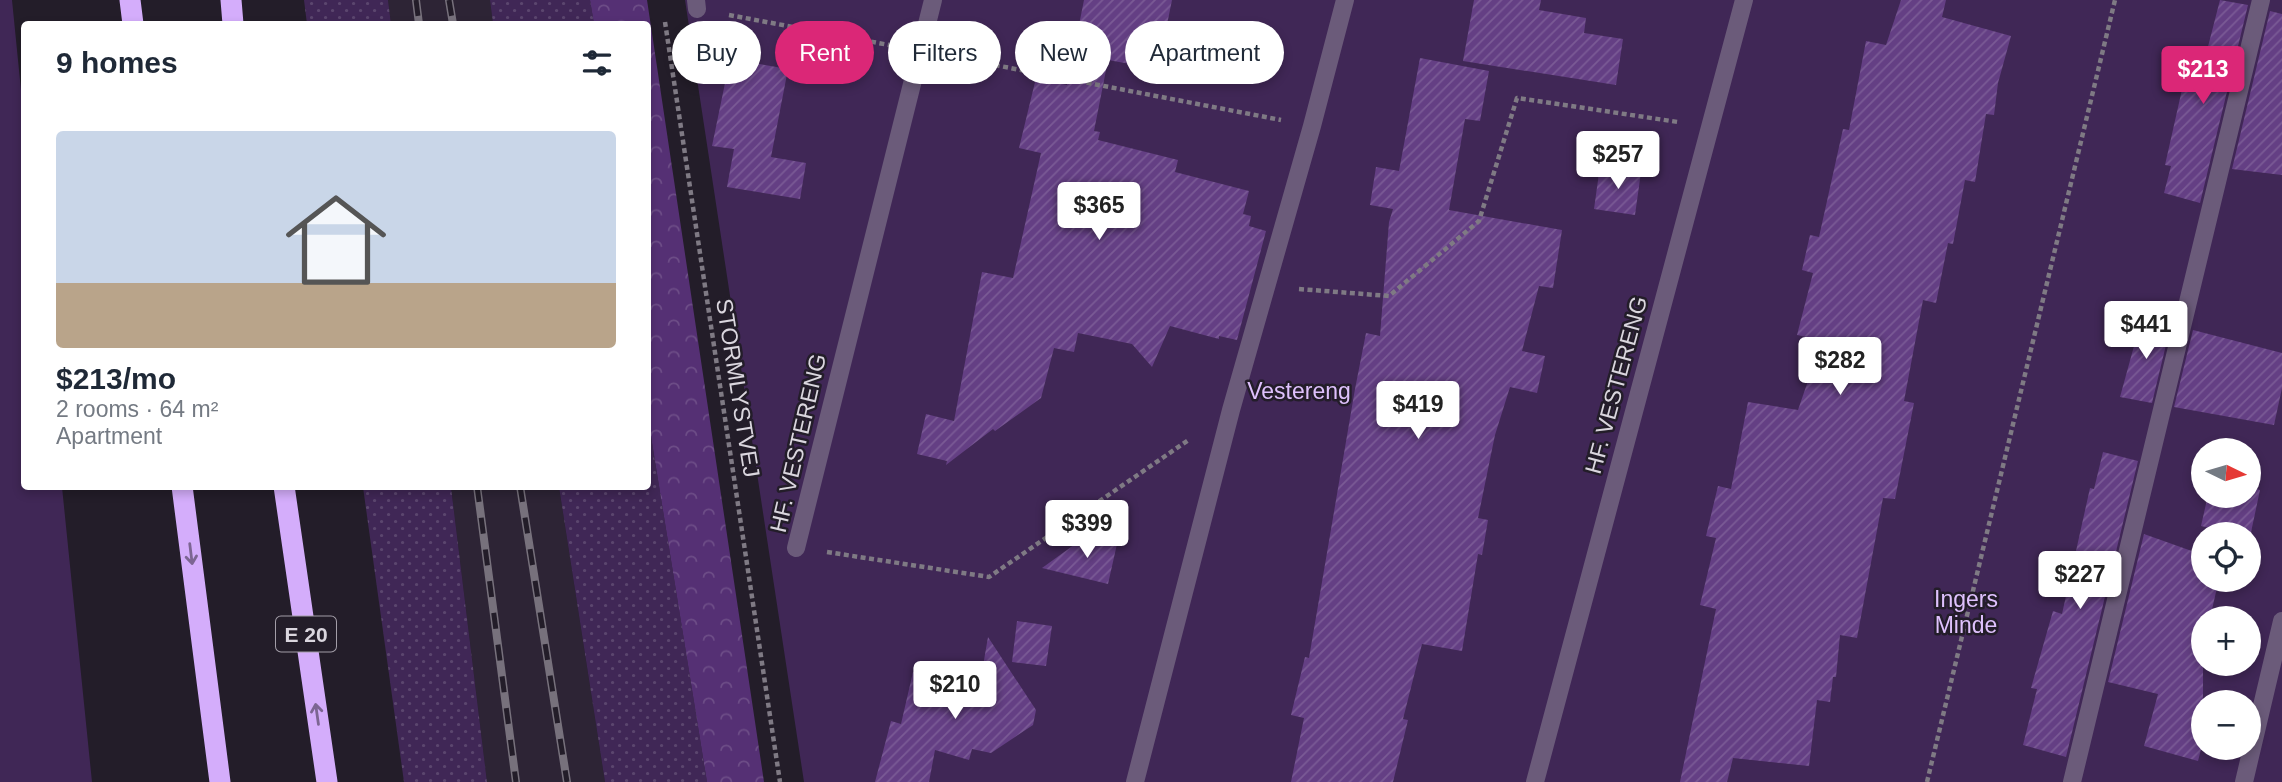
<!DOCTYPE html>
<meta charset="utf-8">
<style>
:root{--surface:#fff;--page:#f2f2f3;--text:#1f2937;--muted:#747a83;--accent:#db2777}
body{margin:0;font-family:Arial,sans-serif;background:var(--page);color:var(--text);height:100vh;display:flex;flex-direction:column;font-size:26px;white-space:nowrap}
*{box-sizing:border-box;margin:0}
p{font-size:23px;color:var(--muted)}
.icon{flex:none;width:38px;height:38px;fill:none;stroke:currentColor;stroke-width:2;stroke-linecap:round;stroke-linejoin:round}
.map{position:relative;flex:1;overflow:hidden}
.panel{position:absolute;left:21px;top:21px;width:630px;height:469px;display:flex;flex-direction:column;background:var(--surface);border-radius:7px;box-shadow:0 4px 10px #0003}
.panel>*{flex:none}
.top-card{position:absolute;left:672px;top:21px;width:665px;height:63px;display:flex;gap:14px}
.needle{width:46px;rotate:95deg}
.tools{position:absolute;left:2191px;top:438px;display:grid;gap:14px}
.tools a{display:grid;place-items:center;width:70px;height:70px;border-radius:50%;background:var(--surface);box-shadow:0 4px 10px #0003;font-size:35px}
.price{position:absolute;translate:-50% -60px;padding:0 16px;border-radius:7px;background:#fff;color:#222;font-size:23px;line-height:46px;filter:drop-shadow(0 2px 4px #0008)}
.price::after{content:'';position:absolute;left:50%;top:42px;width:21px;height:16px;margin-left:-10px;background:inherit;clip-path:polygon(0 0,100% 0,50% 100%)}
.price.on{background:var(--accent);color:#fff}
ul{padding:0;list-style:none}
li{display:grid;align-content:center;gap:14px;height:371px;padding:0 35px}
li span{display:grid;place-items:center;height:217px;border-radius:7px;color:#555}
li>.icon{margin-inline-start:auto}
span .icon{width:126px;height:126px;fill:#fffc;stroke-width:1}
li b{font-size:30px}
h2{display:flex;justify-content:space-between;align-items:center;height:84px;padding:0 35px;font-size:30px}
.tag{padding:0 24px;border-radius:32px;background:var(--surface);box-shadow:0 4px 10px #0003;font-size:24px;line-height:63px}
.tag.on{background:var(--accent);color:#fff}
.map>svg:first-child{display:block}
</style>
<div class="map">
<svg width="2282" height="782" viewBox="0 0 2282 782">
<defs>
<pattern id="grass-dots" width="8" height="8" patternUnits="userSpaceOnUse" patternTransform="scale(1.75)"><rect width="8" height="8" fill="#402756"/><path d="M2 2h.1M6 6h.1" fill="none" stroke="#5b466e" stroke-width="1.8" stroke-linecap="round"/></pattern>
<pattern id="forest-crowns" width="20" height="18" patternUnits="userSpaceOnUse" patternTransform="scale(1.75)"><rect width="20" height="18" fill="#553074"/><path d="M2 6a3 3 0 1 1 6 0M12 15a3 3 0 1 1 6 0" fill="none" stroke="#6d4d87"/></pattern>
<pattern id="building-hatch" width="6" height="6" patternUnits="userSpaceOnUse" patternTransform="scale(1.75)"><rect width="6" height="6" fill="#643f84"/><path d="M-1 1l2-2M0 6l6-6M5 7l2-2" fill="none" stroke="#7a5a95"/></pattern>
</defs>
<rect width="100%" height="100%" fill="#231d29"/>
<!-- built -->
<g fill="#2d2435">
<path d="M 388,0 L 490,0 L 493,24 L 391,24 Z"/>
<path d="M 451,487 L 559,487 L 605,782 L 487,782 Z"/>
</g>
<!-- grass -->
<g fill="url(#grass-dots)">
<path d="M 304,0 L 388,0 L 391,24 L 307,24 Z"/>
<path d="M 490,0 L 590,0 L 594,24 L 493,24 Z"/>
<path d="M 648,418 L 707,782 L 605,782 L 559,487 L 648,486 Z"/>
<path d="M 363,487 L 451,487 L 487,782 L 404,782 Z"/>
</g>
<!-- forest -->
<path fill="url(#forest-crowns)" d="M 590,0 L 647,0 L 764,782 L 707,782 L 648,418 L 648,24 L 594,24 Z"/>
<!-- garden -->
<g fill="#402756" fill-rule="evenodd">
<path d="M 0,0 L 12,0 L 24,120 L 24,486 L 62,487 L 92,782 L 0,782 Z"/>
<path d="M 685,0 L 2282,0 L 2282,782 L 804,782 ZM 2203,450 L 2249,450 L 2249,495 L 2203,495 ZM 2203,534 L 2249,534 L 2249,579 L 2203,579 ZM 2203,618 L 2249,618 L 2249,663 L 2203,663 ZM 2203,702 L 2249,702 L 2249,747 L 2203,747 Z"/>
</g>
<!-- building -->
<g fill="url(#building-hatch)">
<path d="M 1084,0 L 1172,0 L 1158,69 L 1108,60 L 1094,131 L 1100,132 L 1098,140 L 1178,160 L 1175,172 L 1249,191 L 1243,214 L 1251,216 L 1249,226 L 1266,231 L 1237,340 L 1219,336 L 1219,339 L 1170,326 L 1152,367 L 1132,344 L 1078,333 L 1074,352 L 1054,348 L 1041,398 L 995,431 L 993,429 L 946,465 L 947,461 L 917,454 L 926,414 L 954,421 L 982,272 L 1013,278 L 1041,153 L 1019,148 L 1036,78 L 1067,85 Z"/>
<path d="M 1474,0 L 1541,0 L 1539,10 L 1586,18 L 1584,33 L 1623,39 L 1616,85 L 1463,61 Z"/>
<path d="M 1901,0 L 1946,0 L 1942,17 L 2011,36 L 1998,83 L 1994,115 L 1986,114 L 1975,182 L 1965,180 L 1953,244 L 1948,243 L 1936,303 L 1923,300 L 1904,401 L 1914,403 L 1895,499 L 1883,498 L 1857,638 L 1840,635 L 1836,677 L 1833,677 L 1830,702 L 1817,700 L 1809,766 L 1733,758 L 1727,782 L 1680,782 L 1716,609 L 1700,605 L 1716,538 L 1706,536 L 1718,486 L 1731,489 L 1748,402 L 1798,410 L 1822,340 L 1797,335 L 1813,273 L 1802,270 L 1810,235 L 1819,237 L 1843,129 L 1849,130 L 1866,41 L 1886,45 Z"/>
<path d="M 2220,0 L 2248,5 L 2200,203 L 2164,193 L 2171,166 L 2165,165 L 2188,63 L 2203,66 Z"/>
<path d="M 2270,11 L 2282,14 L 2282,175 L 2232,169 Z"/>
<path d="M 1420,58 L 1489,71 L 1480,121 L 1465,119 L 1449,210 L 1562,230 L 1553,288 L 1539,286 L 1522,351 L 1545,356 L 1537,393 L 1510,387 L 1495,435 L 1478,518 L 1488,520 L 1482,555 L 1478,554 L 1462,651 L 1422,644 L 1403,719 L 1408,720 L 1393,782 L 1291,782 L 1304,718 L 1291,715 L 1305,657 L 1309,658 L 1355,389 L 1366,333 L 1380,336 L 1389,222 L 1393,209 L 1370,205 L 1376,167 L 1399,171 Z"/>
<path d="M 730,59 L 788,69 L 771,157 L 806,163 L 800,199 L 727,187 L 734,149 L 712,146 Z"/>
<path d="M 1600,166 L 1641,172 L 1635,215 L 1594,209 Z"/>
<path d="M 2142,317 L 2171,324 L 2152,403 L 2120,397 Z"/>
<path d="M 2193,330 L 2282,353 L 2282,388 L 2274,425 L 2174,407 Z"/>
<path d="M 2103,452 L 2138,461 L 2066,757 L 2023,745 L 2037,689 L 2031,688 L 2053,611 L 2062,614 L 2090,488 L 2094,489 Z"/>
<path d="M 2249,487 L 2260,490 L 2250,537 L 2249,534 L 2237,534 L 2201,526 L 2208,495 L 2249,495 Z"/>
<path d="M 2144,534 L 2203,555 L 2203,579 L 2219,579 L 2210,618 L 2203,618 L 2203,742 L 2198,761 L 2144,746 L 2158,694 L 2108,682 Z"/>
<path d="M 1085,537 L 1117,544 L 1108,584 L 1042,568 Z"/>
<path d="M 1017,621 L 1052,626 L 1046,666 L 1012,662 Z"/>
<path d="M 988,637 L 1036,710 L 1033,725 L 991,753 L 972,749 L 969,760 L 935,750 L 929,782 L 875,782 L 891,721 L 901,724 L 913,672 L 979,689 Z"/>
</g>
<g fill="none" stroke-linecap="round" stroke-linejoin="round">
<!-- path -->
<g stroke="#7f7a84" stroke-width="4.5" stroke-dasharray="5 3.5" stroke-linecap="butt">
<path d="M 729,15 L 889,45"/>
<path d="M 665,22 L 780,782"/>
<path d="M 953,57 L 1281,120"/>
<path d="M 1299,289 L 1389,296 L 1479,221 L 1517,98 L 1678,122"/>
<path d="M 827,552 L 989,577 L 1190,439"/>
<path d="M 1927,782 L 2115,0"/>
</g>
<!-- service -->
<g stroke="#6b5b7a" stroke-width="18">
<path d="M 696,0 L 697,9"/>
<path d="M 796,548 L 933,0"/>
<path d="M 1135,782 L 1231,410 L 1312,126 L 1345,0"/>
<path d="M 1535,782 L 1744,0"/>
<path d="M 2072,782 L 2261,0"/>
<path d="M 2244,782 L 2282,621"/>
</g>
<!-- motorway -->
<g stroke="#d4adfb" stroke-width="21">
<path d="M 130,0 L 133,24"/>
<path d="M 231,0 L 233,24"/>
<path d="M 182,486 L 220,782"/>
<path d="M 284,486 L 327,782"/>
</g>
<defs>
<g id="rail">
<path d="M 416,0 L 419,24"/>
<path d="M 449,0 L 453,24"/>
<path d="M 477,486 L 516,782"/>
<path d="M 520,486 L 567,782"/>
</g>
</defs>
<!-- rail casing -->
<use href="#rail" stroke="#77717c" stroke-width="8"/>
<!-- rail -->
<use href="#rail" stroke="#231d29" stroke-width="5" stroke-dasharray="16" stroke-linecap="butt"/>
</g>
<!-- one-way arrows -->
<defs><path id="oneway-shaft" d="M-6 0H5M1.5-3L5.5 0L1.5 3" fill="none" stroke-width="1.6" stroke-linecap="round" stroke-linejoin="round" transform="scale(1.75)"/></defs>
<g stroke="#7c6592">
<use href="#oneway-shaft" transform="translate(191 554) rotate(83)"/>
<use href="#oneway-shaft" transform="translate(317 714) rotate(-98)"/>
</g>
<g text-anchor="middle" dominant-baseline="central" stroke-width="5" stroke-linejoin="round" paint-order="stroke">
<!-- shield labels -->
<rect fill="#231d29" stroke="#a39ea8" stroke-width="2" x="276" y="616.5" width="60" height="35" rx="5"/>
<g font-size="21" font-weight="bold" fill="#dad6de">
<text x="306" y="634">E 20</text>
</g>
<!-- street labels -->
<g font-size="23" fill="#dad6de" stroke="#231d29">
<text transform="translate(1616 385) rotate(-75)">HF. VESTERENG</text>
<text transform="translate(738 388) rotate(81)">STORMLYSTVEJ</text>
<text transform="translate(798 443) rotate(-77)">HF. VESTERENG</text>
</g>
<!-- park labels -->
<g font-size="23" fill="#dfc1fd" stroke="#231d29">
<text x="1299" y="391">Vestereng</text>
<text x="1966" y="599">Ingers<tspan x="1966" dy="26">Minde</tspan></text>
</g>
</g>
</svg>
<div class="tools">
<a><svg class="needle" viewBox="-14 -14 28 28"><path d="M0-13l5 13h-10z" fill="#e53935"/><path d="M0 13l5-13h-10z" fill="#747a83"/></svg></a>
<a><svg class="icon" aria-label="locate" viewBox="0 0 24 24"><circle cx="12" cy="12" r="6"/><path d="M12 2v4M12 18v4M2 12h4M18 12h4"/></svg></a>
<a>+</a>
<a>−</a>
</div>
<b class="price on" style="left:2203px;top:106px">$213</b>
<b class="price" style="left:1618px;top:191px">$257</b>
<b class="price" style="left:1099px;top:242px">$365</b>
<b class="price" style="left:2146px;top:361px">$441</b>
<b class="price" style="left:1840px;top:397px">$282</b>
<b class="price" style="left:1418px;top:441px">$419</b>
<b class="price" style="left:1087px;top:560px">$399</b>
<b class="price" style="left:2080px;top:611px">$227</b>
<b class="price" style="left:955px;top:721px">$210</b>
<div class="top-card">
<a class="tag">Buy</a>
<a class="tag on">Rent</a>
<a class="tag">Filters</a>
<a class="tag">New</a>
<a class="tag">Apartment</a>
</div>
<section class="panel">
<h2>9 homes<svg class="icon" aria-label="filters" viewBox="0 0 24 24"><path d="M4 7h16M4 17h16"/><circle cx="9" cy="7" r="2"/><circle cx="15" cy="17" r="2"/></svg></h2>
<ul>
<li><span style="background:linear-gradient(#c9d6e8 70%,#b9a48a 0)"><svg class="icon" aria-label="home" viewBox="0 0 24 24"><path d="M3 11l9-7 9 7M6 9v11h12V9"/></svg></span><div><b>$213/mo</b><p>2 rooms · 64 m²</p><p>Apartment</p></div></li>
</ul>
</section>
</div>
